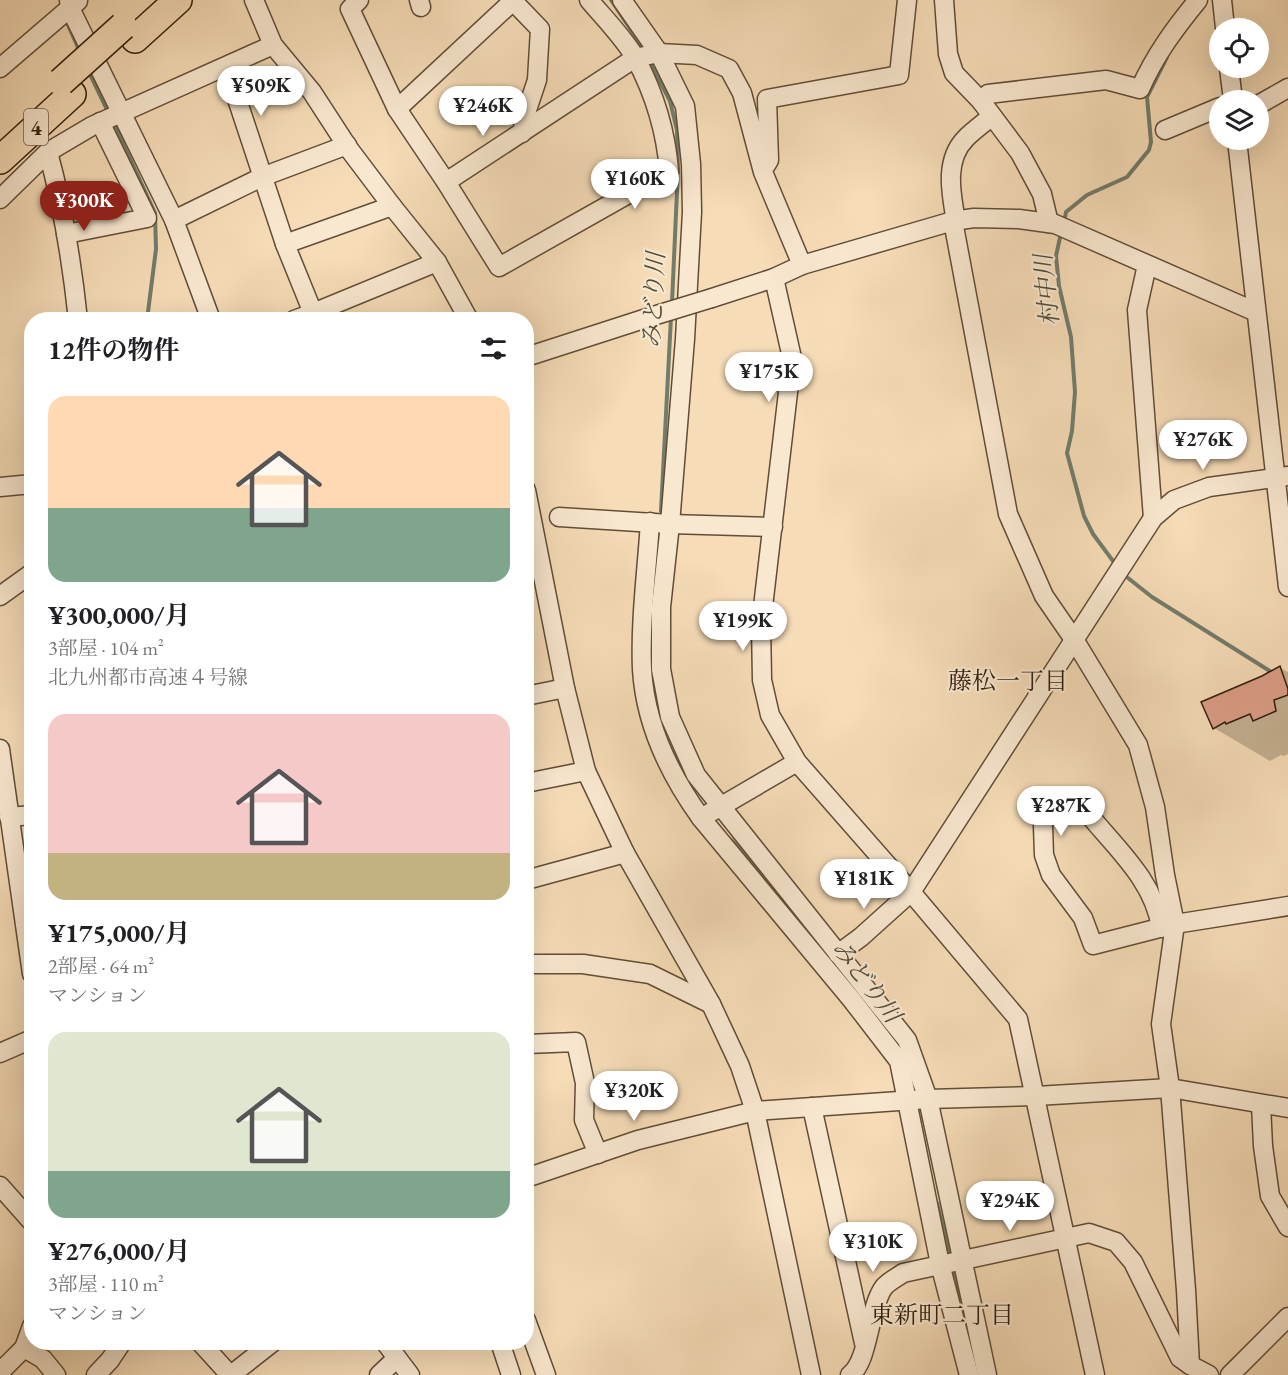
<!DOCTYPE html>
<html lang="ja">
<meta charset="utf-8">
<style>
:root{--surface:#fff;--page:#f2f2f2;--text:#202124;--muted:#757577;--accent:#8f2418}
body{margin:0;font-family:"EB Garamond","Noto Serif JP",serif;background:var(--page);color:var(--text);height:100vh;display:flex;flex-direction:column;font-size:22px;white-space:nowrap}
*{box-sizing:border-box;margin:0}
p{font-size:20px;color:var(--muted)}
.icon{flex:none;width:33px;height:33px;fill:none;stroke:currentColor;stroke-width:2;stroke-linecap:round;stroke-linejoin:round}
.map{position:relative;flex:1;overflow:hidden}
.sheet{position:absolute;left:24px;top:312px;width:510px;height:1038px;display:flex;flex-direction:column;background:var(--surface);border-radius:24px;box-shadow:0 6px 24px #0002}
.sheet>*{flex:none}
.tools{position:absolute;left:1209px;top:18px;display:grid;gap:12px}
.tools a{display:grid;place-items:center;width:60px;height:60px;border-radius:50%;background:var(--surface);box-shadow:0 6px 24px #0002;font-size:30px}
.price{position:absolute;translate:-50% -51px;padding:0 14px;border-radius:21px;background:#fff;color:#222;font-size:20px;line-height:39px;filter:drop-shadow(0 2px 3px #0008)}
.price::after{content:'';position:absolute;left:50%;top:36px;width:18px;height:14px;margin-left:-9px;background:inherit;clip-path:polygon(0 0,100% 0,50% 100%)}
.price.selected{background:var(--accent);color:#fff}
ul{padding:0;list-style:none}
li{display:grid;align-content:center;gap:12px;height:318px;padding:0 24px}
li span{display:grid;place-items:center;height:186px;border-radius:18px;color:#555}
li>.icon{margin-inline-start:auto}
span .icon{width:108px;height:108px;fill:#fffc;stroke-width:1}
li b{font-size:26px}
h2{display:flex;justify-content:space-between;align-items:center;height:72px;padding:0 24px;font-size:26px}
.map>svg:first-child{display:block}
</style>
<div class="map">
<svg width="1288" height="1375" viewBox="0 0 1288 1375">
<rect width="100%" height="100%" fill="#f6dcb7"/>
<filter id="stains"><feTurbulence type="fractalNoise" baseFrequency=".00333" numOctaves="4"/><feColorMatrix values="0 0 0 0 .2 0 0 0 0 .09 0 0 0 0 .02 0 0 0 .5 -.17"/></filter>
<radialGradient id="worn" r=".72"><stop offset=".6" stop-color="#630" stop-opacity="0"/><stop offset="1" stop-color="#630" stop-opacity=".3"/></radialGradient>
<!-- shadow -->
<path fill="#0003" d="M 1280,668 L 1288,672 L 1288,754 L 1284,756 L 1281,755 L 1270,761 L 1214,728 L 1262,678 Z"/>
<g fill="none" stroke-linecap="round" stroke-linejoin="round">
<!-- stream -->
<g stroke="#717c6b" stroke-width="4">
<path d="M 611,0 L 641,45"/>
<path d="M 65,18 L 80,52"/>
<path d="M 650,62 L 670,101 L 677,130 L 678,169 L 672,303"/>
<path d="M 88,70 L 108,112"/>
<path d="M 113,122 L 155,213 L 156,249 L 147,320"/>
<path d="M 1064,223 L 1066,212 L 1087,195 L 1127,177 L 1149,150 L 1151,142 L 1147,97 L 1167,57"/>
<path d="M 1061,233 L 1056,256 L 1059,286 L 1071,337 L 1075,392 L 1072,431 L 1067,453 L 1084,516 L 1093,534 L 1113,561"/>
<path d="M 661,511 L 671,317"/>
<path d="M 1128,578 L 1152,597 L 1273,673"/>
<path d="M 731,840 L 752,861 L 808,933"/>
<path d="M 937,1203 L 949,1253"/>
<path d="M 953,1274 L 959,1300"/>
</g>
</g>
<!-- building -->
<path fill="#dc9e87" stroke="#2f1d0c" stroke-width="1.5" d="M 1280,666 L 1288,689 L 1288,695 L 1274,700 L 1276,711 L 1253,721 L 1250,714 L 1226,724 L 1225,722 L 1213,729 L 1201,702 L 1262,676 Z"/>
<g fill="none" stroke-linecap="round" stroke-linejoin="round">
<defs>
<g id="minor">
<path d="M 69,0 L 70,8 L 174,220 L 211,320"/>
<path d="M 254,0 L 273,45 L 312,92 L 349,149 L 392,206 L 437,262 L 469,320"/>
<path d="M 359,0 L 350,9 L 397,109 L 446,182 L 635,58 L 659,53 L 697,55 L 729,69 L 742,93 L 763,172 L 802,265"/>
<path d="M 419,0 L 421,7"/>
<path d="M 622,0 L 659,53 L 685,106 L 691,164 L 692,212 L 685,339 L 670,524 L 661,607 L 661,669 L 670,717 L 696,775 L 907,1040 L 928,1099 L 987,1375"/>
<path d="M 944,0 L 948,54 L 954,73 L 981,101 L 1020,153 L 1042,194 L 1049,223"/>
<path d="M 1222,0 L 1225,28"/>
<path d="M 513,1 L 540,29 L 537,80 L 526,113 L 522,133"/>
<path d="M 229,65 L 237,99 L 285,244"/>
<path d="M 0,68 L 78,1"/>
<path d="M 1229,68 L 1233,100"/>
<path d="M 981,101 L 988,94 L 1106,80 L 1140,89 C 1155,55 1175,28 1198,0"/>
<path d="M 1258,105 L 1288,88"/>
<path d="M 397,109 L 514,0"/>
<path d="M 1165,130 L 1220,107"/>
<path d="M 1237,140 L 1288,587"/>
<path d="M 48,152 C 63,207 72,263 78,320"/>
<path d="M 766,165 L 769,160 L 767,99 L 899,75 L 907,0"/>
<path d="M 446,182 L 499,267 L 669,171 C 666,132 654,93 636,59 C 625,39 604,18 589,0"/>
<path d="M 0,199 L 48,152 L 92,126 L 273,45"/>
<path d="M 174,220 L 262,177 L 347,145"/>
<path d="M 953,221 L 1008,514 L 1044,596 L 1075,641 L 1138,745 L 1155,807 L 1165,875 L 1175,924 L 1161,1024 L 1170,1088 L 1186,1290 L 1190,1365 L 1209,1375"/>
<path d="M 956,221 C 951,193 944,160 966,138 C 974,130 984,123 992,116"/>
<path d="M 66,234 L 147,218 L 100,122"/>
<path d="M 1147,265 L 1137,310 L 1153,518"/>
<path d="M 774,278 L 792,358 L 761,624 L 762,680 L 770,715 L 797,762 L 911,892 L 1018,1019 L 1095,1375"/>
<path d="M 712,298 L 774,278 L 802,265 L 953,221 L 974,218 L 1019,219 L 1055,224 L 1256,312"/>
<path d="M 313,313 L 285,244 L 392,206"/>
<path d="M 294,320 L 313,313 L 437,262"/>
<path d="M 526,357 L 653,316"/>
<path d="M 0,487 L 32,484"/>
<path d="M 526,490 L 565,688 L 586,771 L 625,853 L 711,1004 L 740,1066 L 755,1111 L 811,1375"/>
<path d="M 559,517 L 670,524 L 773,527"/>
<path d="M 650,522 C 647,570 640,620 642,669 C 645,723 670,775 701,818 L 797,762"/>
<path d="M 0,596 L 32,573"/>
<path d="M 526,696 L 565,688"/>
<path d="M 0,749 L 32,974"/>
<path d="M 526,783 L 586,771"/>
<path d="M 9,817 L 32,815"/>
<path d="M 701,818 L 852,1000 L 899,1061 L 940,1264 L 969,1375"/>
<path d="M 526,880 L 625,853"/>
<path d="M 1161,928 C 1154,878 1111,844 1082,806 L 1045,811 L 1043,826 L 1044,855 L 1051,875 L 1083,918 L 1093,945 L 1175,924 L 1288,906"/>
<path d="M 838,954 L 861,937 L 911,892 L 1153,518 L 1174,500 L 1209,487 L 1288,476"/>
<path d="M 526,964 L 583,964 L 650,974 L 711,1004"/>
<path d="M 526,1044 L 576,1042 L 585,1083 L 584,1120 L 598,1154"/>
<path d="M 0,1053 L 32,1039"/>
<path d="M 1261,1105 L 1263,1146 L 1270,1196 L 1288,1227"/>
<path d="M 812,1107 L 864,1343"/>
<path d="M 526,1178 L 638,1140 L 755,1111 L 928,1099 L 1036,1096 L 1170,1088 L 1288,1108"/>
<path d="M 0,1186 L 32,1222"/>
<path d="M 526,1320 L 546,1375"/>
<path d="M 200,1342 L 230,1375"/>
<path d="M 385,1342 L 410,1375"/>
<path d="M 500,1342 L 511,1375"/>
<path d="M 24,1348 L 43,1359 L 56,1375"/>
<path d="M 0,1372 L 24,1348 L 32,1326"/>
<path d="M 96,1375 L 110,1360 L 122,1342"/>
<path d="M 231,1375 L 273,1342"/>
<path d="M 379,1375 L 397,1358"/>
<path d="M 850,1375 C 869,1362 869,1306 884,1287 C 889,1281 898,1277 903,1273 L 1089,1233 L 1116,1242 L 1133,1262 L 1180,1358 L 1190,1365"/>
<path d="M 1230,1375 L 1288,1317"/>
</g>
<g id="highway">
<path d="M 135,39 L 178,0"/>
<path d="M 0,160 L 72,94"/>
</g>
</defs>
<!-- minor casing -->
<use href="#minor" stroke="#614d37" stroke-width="21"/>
<!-- highway casing -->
<use href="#highway" stroke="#2f1d0c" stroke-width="30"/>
<!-- minor -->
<use href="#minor" stroke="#f9e8d0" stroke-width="18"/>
<!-- highway -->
<use href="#highway" stroke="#f6dcb7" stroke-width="27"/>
<defs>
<path id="minor-bridge" d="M 653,316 L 712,298"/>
<path id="highway-bridge" d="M 61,82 L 123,26"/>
</defs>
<!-- minor-bridge casing -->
<use href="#minor-bridge" stroke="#614d37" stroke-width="21" stroke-linecap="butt"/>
<!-- highway-bridge casing -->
<use href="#highway-bridge" stroke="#2f1d0c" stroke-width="30" stroke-linecap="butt"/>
<!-- minor-bridge -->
<use href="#minor-bridge" stroke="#f9e8d0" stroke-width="18"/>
<!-- highway-bridge -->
<use href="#highway-bridge" stroke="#f6dcb7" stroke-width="27"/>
</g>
<g text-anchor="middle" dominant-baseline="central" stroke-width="4.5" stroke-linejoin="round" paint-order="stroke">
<!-- shield labels -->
<rect fill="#f9e8d0" stroke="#6c5a47" stroke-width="1.5" x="24" y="109" width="24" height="36" rx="4.5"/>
<g font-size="21" font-weight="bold" fill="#2f1d0c">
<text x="36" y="127">4</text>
</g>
<!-- water labels -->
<g font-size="24" font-style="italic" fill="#504d3b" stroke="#f9e8d0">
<text transform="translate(1046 290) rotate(-96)">村中川</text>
<text transform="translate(653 300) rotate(-87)">みどり川</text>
<text transform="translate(867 981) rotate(53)">みどり川</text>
</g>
<!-- neighbourhood labels -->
<g font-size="24" fill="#2f1d0c" stroke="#f9e8d0">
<text x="1008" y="680">藤松一丁目</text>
<text x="942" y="1314">東新町二丁目</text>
</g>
</g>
<rect width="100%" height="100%" filter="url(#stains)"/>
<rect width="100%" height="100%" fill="url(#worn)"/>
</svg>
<div class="tools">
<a><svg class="icon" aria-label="locate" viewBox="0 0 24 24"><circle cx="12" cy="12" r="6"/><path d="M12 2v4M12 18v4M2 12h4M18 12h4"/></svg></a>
<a><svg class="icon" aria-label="layers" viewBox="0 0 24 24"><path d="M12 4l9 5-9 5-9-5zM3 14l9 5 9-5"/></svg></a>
</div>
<b class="price" style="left:261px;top:117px">¥509K</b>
<b class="price" style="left:483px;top:137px">¥246K</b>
<b class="price" style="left:635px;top:210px">¥160K</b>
<b class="price selected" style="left:84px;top:232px">¥300K</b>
<b class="price" style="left:769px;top:403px">¥175K</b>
<b class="price" style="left:1203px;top:471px">¥276K</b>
<b class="price" style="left:743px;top:652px">¥199K</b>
<b class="price" style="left:1061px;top:837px">¥287K</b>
<b class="price" style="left:864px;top:910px">¥181K</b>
<b class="price" style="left:634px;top:1122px">¥320K</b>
<b class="price" style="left:1010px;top:1232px">¥294K</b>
<b class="price" style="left:873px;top:1273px">¥310K</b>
<section class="sheet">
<h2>12件の物件<svg class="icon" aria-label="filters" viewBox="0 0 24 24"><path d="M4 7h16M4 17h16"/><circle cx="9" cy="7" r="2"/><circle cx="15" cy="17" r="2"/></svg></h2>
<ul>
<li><span style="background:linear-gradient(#ffd9b3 60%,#7fa58c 0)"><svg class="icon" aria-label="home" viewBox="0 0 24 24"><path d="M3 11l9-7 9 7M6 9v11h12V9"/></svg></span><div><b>¥300,000/月</b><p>3部屋 · 104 m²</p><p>北九州都市高速４号線</p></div></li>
<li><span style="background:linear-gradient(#f6c9c9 75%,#c2b280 0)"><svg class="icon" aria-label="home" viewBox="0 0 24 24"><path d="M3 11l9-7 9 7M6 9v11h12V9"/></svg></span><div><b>¥175,000/月</b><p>2部屋 · 64 m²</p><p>マンション</p></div></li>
<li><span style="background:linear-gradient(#dfe7d0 75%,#7fa58c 0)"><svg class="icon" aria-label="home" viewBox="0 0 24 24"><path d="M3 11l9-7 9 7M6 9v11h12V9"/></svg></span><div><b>¥276,000/月</b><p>3部屋 · 110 m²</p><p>マンション</p></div></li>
</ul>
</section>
</div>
